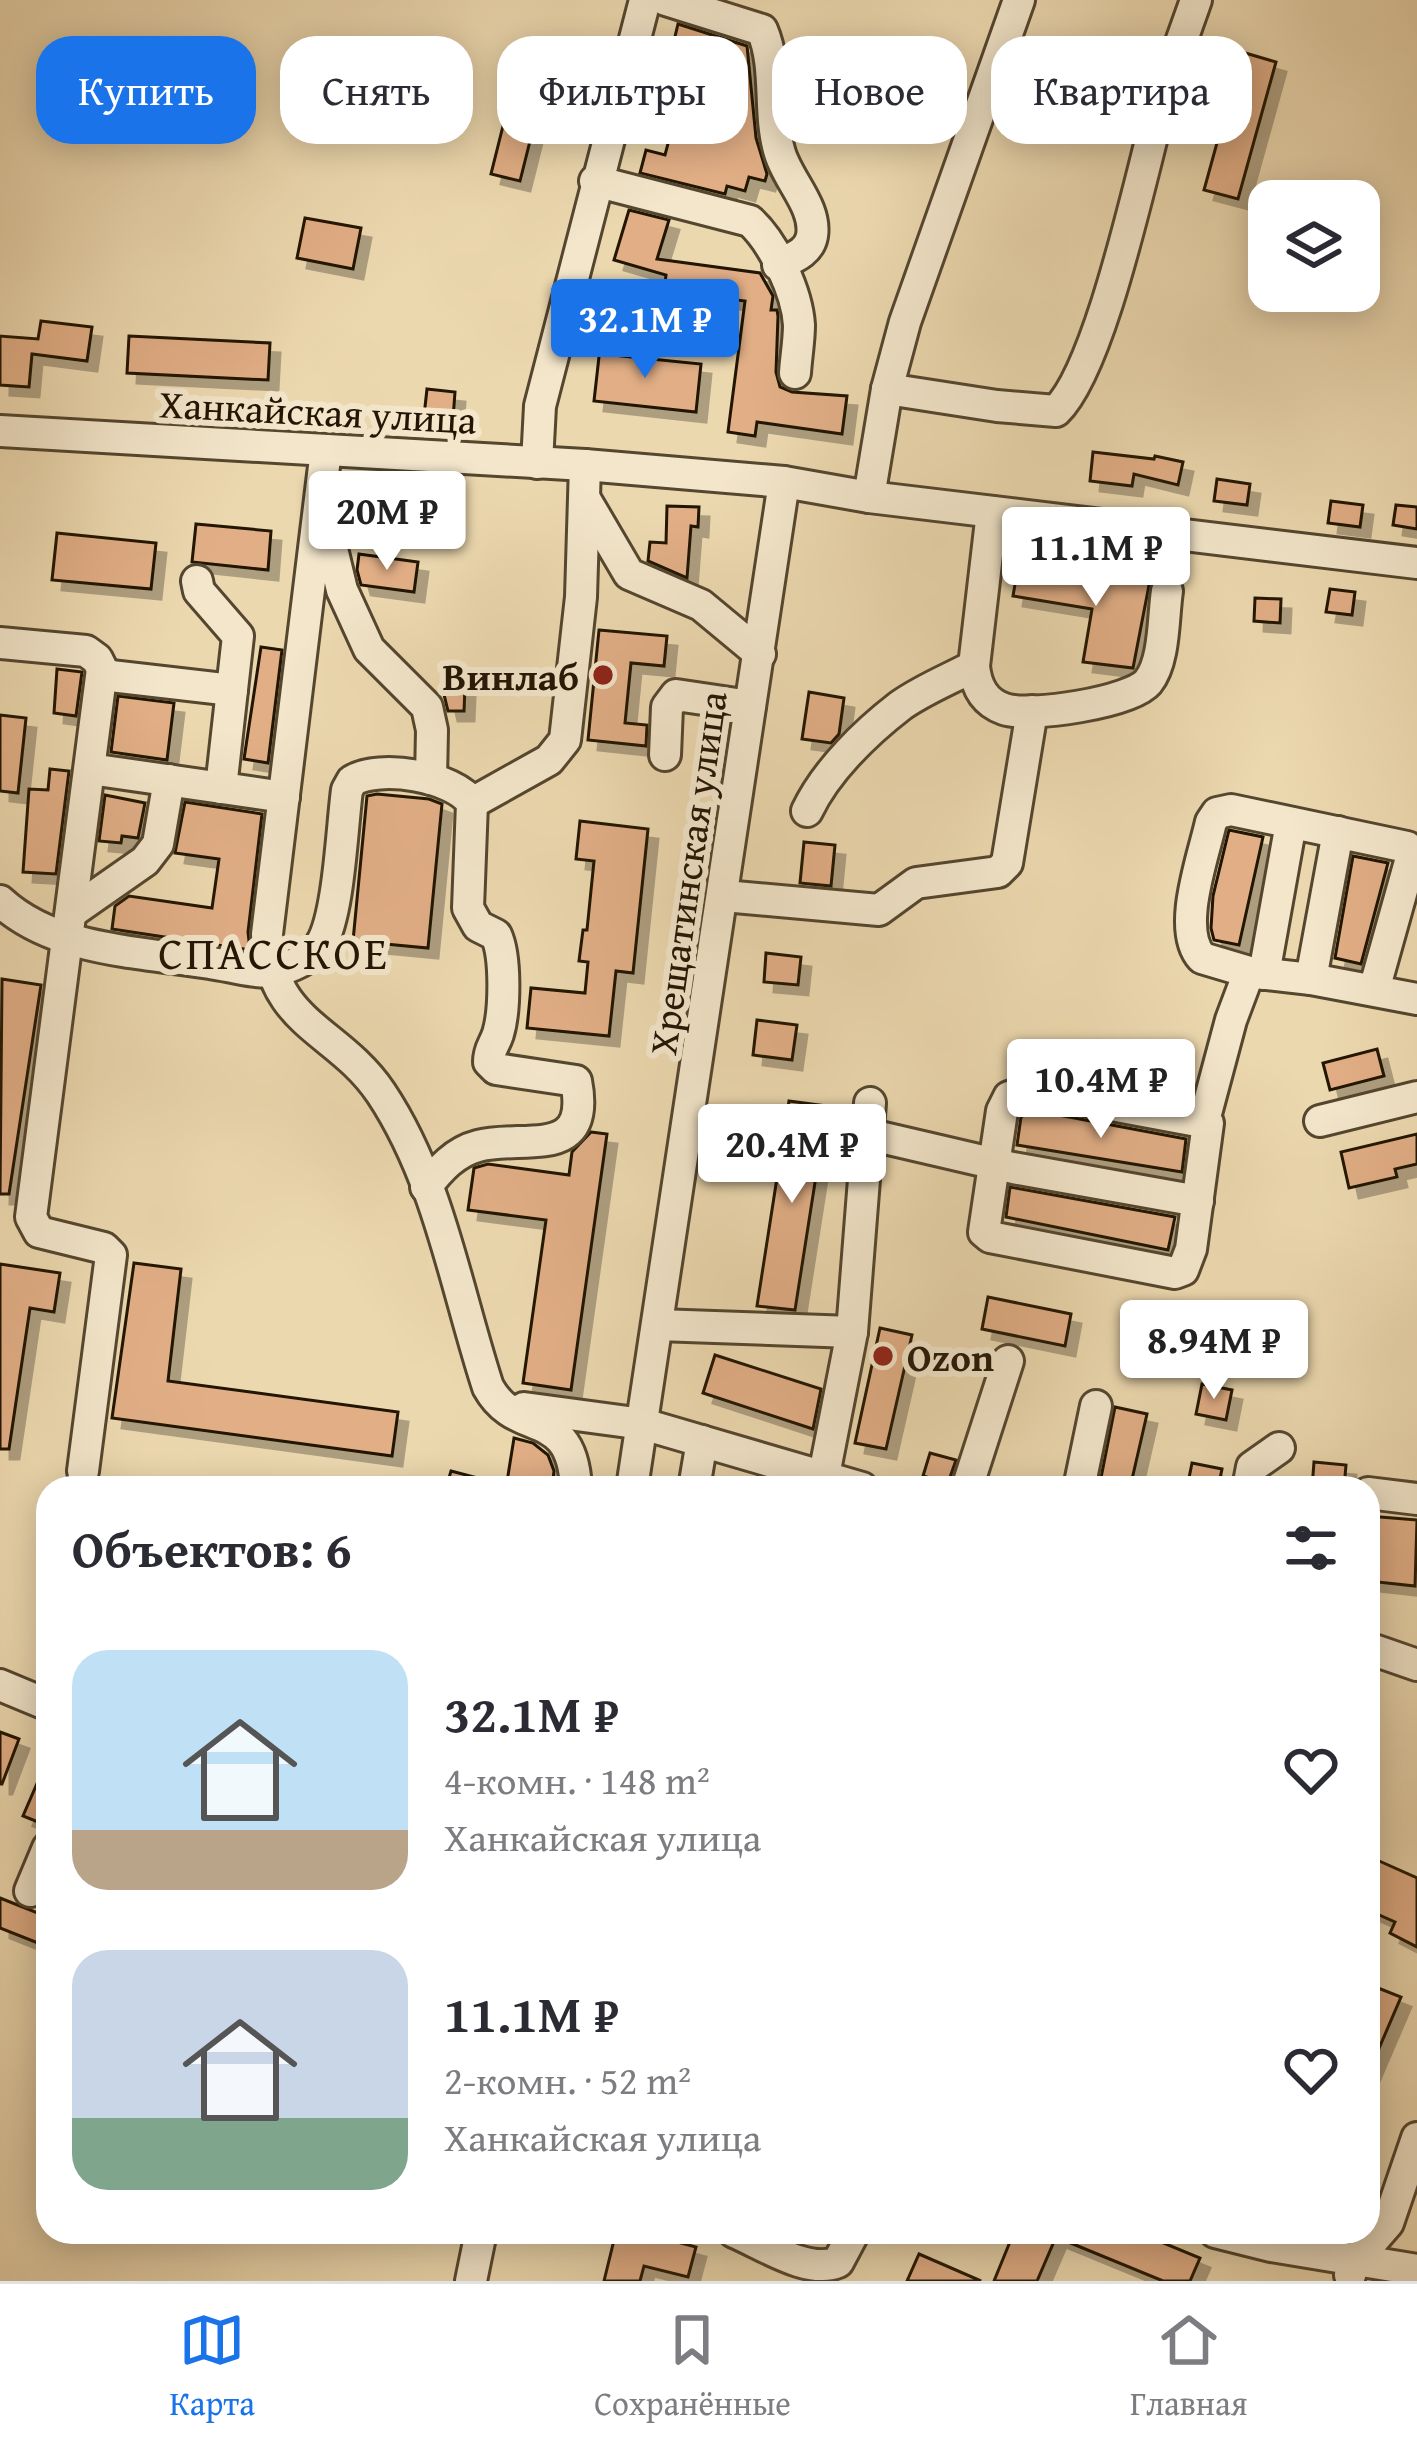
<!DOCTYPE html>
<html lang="ru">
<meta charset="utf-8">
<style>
:root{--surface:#fff;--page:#f2f2f3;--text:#2b2b33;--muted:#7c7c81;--line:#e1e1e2;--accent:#1a73e8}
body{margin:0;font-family:"Gentium Book Plus",serif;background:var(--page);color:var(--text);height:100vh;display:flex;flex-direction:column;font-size:45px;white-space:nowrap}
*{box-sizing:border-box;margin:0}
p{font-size:39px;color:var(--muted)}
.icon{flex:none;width:66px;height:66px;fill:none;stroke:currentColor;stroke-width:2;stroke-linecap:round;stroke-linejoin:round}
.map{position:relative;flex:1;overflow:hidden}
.sheet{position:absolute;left:36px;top:1476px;width:1344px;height:768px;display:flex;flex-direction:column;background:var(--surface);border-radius:36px;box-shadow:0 6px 30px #0003}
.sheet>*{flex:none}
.guide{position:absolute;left:36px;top:36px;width:1347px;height:108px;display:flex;gap:24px}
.fabs{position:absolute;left:1248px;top:180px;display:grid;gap:24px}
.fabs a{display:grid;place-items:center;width:132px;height:132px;border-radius:24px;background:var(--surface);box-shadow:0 6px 30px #0003;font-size:60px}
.price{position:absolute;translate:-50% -102px;padding:0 27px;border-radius:12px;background:#fff;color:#222;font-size:39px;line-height:78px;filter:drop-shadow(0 3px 6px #0008)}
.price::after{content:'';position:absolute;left:50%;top:72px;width:36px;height:27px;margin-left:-18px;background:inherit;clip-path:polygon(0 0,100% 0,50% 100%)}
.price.current{background:var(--accent);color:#fff}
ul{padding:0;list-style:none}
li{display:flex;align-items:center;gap:36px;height:300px;padding:0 36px}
li span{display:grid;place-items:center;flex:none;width:336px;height:240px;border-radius:36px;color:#555}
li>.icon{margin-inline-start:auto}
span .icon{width:144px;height:144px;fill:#fffc;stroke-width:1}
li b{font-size:51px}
h2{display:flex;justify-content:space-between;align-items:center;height:144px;padding:0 36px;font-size:51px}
.chip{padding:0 42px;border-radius:36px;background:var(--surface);box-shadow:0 6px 30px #0003;font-size:42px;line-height:108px}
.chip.current{background:var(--accent);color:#fff}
.menu{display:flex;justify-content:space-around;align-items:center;height:168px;border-top:3px solid var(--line);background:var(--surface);font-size:33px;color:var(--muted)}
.menu a{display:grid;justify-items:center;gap:6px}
.menu .current{color:var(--accent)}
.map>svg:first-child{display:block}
</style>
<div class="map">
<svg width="1417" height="2281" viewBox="0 0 1417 2281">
<defs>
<filter id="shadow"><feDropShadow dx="10" dy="10" stdDeviation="0" flood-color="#0004"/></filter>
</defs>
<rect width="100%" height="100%" fill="#ecd8af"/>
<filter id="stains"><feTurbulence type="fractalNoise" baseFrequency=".00167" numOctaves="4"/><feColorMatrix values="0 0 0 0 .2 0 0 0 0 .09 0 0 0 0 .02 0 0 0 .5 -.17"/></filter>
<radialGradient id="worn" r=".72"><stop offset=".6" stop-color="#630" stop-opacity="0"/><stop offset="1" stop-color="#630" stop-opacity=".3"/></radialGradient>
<!-- building -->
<g fill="#e1ae86" stroke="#221504" stroke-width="3" filter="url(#shadow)">
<path d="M 678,24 L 747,46 L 756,138 L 767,174 L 765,181 L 749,177 L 745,191 L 727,186 L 725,194 L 640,173 L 646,150 L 665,155 L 694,46 L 674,41 Z"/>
<path d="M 546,48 L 576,53 L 572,78 L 541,72 Z"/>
<path d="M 1242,52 L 1276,62 L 1238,199 L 1204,190 Z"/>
<path d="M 503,126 L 532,133 L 520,181 L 491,174 Z"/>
<path d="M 629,210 L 669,220 L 657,259 L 760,273 L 773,296 L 771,310 L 777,310 L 778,316 L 776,372 L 780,387 L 792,392 L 847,396 L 842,434 L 757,422 L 755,436 L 728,432 L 745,301 L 664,291 L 666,275 L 614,260 Z"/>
<path d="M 305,218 L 361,228 L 353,269 L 297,258 Z"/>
<path d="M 41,321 L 92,327 L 87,361 L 32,354 L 29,387 L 0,385 L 0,336 L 38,339 Z"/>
<path d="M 129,336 L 270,343 L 268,380 L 127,373 Z"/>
<path d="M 601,339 L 623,341 L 621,356 L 701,364 L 696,412 L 594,401 Z"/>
<path d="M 427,389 L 455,392 L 453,419 L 424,416 Z"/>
<path d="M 1093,452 L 1154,459 L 1155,456 L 1183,462 L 1178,485 L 1134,474 L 1132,486 L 1090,481 Z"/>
<path d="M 1217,479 L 1250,484 L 1247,505 L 1214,501 Z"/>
<path d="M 1331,501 L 1363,505 L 1360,527 L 1328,523 Z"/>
<path d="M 1396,505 L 1417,507 L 1417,529 L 1393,525 Z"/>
<path d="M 667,506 L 699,507 L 698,527 L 691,526 L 687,578 L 648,561 L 650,542 L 666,543 Z"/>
<path d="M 196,524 L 271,531 L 268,570 L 192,562 Z"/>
<path d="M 57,533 L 156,543 L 151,589 L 52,580 Z"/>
<path d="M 359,554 L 418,562 L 414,592 L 361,585 L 357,570 Z"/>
<path d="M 1018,567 L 1095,580 L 1097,571 L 1150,580 L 1133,668 L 1083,662 L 1092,609 L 1013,596 Z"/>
<path d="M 1330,589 L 1355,592 L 1352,615 L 1326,612 Z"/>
<path d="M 1255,598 L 1281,599 L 1280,623 L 1254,621 Z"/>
<path d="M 599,630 L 667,636 L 664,666 L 631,663 L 625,723 L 647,725 L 646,746 L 588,740 Z"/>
<path d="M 261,647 L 282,650 L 268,763 L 244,759 Z"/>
<path d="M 57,669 L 82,672 L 76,716 L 54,713 Z"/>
<path d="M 442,686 L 465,687 L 464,711 L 448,711 Z"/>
<path d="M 809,692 L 844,698 L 839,734 L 831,743 L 802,739 Z"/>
<path d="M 118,696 L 174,703 L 167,760 L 111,752 Z"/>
<path d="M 0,715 L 26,718 L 18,793 L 0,791 Z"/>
<path d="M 50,769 L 69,771 L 56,874 L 23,872 L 29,789 L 48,790 Z"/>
<path d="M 377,794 L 429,799 L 442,804 L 428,948 L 353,941 L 367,796 Z"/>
<path d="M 105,795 L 145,803 L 138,838 L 122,836 L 121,843 L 99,841 Z"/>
<path d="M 185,802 L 262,814 L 248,932 L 250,950 L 112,929 L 115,906 L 129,896 L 212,908 L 219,859 L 175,853 Z"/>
<path d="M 580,821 L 648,829 L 633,973 L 616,971 L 609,1036 L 527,1028 L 531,988 L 585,993 L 588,962 L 579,961 L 583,930 L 587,930 L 594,861 L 576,859 Z"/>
<path d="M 1229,830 L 1263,837 L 1239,945 L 1214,940 L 1211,928 L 1213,896 Z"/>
<path d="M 804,842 L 835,845 L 831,886 L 800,883 Z"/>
<path d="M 1353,856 L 1388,863 L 1361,964 L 1335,958 Z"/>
<path d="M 766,953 L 801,957 L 798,985 L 764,982 Z"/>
<path d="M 2,979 L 41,985 L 9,1194 L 0,1194 Z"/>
<path d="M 757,1020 L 797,1025 L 792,1060 L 753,1055 Z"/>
<path d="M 1377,1049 L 1384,1076 L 1330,1090 L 1323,1063 Z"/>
<path d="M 789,1101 L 827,1106 L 795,1310 L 757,1306 Z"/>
<path d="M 1032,1110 L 1186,1139 L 1182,1172 L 1017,1145 L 1021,1117 Z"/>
<path d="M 591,1132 L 607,1134 L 571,1390 L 523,1383 L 546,1220 L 468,1210 L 474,1168 L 488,1164 L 569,1175 L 572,1152 Z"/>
<path d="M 1417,1134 L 1417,1164 L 1395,1169 L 1397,1177 L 1349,1188 L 1341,1152 Z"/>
<path d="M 1010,1187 L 1175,1217 L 1168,1250 L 1006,1217 Z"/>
<path d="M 134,1263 L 181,1269 L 168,1381 L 398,1412 L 392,1456 L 112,1418 Z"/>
<path d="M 0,1264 L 60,1273 L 54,1312 L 30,1308 L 9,1449 L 0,1449 Z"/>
<path d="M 988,1297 L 1071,1314 L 1065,1346 L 982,1329 Z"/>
<path d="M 880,1328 L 912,1335 L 886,1449 L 855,1443 Z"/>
<path d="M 715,1355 L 821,1389 L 813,1429 L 703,1393 Z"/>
<path d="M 1202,1384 L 1232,1390 L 1226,1420 L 1196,1414 Z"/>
<path d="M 1115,1407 L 1147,1414 L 1130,1488 L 1099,1488 Z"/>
<path d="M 514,1438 L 533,1443 L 548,1455 L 554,1471 L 552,1488 L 506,1488 Z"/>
<path d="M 930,1453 L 956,1460 L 948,1483 L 923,1476 Z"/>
<path d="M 1314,1462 L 1346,1465 L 1344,1488 L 1312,1488 Z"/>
<path d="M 1192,1463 L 1222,1469 L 1218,1488 L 1187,1488 Z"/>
<path d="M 451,1471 L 497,1483 L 496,1488 L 446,1488 Z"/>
<path d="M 1368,1516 L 1417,1520 L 1415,1586 L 1368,1581 Z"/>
<path d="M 0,1732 L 19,1739 L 2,1784 L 0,1784 Z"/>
<path d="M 48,1758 L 48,1800 L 38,1822 L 23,1816 Z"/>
<path d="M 1377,1860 L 1417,1878 L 1417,1947 L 1390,1933 L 1395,1922 L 1368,1910 L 1368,1880 Z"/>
<path d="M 0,1898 L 48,1917 L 48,1947 L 0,1928 Z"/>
<path d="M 1368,1984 L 1401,1997 L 1368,2074 Z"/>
<path d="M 616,2232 L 640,2232 L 696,2247 L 688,2277 L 644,2266 L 640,2281 L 604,2281 Z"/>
<path d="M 1014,2232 L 1137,2232 L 1200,2258 L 1190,2281 L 1163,2281 L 1056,2237 L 1037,2281 L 994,2281 Z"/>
<path d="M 919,2254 L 981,2281 L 907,2281 Z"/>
</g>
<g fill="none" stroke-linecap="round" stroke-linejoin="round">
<defs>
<g id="minor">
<path d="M 666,0 L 762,30 C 778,67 768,112 779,150 C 786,179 817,206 812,236 C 809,253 792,258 778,265"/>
<path d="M 595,181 L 750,221 C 774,243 797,292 799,325 C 799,341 796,357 795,373"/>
<path d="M 887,389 L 997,406 L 1056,411 C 1101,368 1141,174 1160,106 C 1170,70 1184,35 1196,0"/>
<path d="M 0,431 L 585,465 L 784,482 L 869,497 L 1417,563"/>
<path d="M 326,450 L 267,934 C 270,1025 338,1029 381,1093 C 439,1180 456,1289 488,1387 C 517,1440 572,1404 576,1488"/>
<path d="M 537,463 L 540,406 L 645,0"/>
<path d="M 869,497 L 887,389 L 905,322 L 1019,0"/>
<path d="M 585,499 L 629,574 L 701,605 L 760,654"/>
<path d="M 992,512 L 974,666 C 976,686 984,702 1004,709 C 1030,718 1131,702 1148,682 C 1165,661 1163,617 1167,591"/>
<path d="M 326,524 L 342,590 L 369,649 L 427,707 L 432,730 L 431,779"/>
<path d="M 197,581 L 199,591 L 238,636 L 221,788"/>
<path d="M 0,643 L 86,651 L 97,659 L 102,669 L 31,1217 L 39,1232 L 104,1248 L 111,1255 L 83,1471"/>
<path d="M 102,675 L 232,690"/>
<path d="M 665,755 L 667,707 L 676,695 L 750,706"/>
<path d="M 90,769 L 284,797"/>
<path d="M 472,803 L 549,760 L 565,740 L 581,597 L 585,465"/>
<path d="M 807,811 C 826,771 865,733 900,706 C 922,690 950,679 974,666"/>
<path d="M 724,896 L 879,910 L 916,883 L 998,872 L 1007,863 L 1032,711"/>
<path d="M 0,901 C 54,951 140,952 210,963 C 228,965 255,974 274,971 C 289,968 313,958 321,944 C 339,915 342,827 347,790 L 352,781 C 379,764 454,776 472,803 L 468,908 L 478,926 L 496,935 C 506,956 505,1011 498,1034 C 494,1046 489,1049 489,1062 L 496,1069 L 576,1081 C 592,1162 524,1134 478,1146 C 455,1152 440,1169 426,1187"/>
<path d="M 72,912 L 145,861 L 158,844 L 169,780"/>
<path d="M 1264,974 L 1291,823"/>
<path d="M 1311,979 L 1338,832"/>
<path d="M 1374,990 L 1411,858 L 1407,847 L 1231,810 L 1217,813 L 1211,822 C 1203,858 1176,930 1202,958 L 1249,972 L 1311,979 L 1417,999"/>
<path d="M 1031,1090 L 1208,1123 L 1191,1249 L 1183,1270 L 1175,1273 L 990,1237 L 984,1232 L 1002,1111 L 1009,1097 Z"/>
<path d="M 1204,1121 L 1231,1020 L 1249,972"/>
<path d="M 1320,1121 L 1417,1097"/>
<path d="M 867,1134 L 1013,1168 L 1198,1201"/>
<path d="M 658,1325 L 852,1332"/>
<path d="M 524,1408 L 643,1424 L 862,1488"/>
<path d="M 824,1475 L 852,1332 L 870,1103"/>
<path d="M 632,1488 L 784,482"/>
<path d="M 694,1488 L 702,1441"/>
<path d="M 967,1488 L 1008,1361"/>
<path d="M 1079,1488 L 1096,1406"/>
<path d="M 1248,1488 L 1252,1467 L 1279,1448"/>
<path d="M 1368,1493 L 1417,1499"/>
<path d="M 1368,1648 L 1417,1665"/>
<path d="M 0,1685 L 48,1705"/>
<path d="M 30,1891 L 48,1848"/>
<path d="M 734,2232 C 763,2244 808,2275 838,2262 L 854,2232"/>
<path d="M 1215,2232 L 1271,2246 L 1417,2270"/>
<path d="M 1350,2275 L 1355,2261 L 1388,2223 L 1417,2138"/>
<path d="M 471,2281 L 481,2232"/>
</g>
</defs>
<!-- minor casing -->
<use href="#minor" stroke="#54462f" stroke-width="36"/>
<!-- minor -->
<use href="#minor" stroke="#f3e6cb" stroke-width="30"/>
</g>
<!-- markers -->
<g fill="#8f2418" stroke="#f3e6cb" stroke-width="4.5">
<circle cx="603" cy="675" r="12"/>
<circle cx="883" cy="1356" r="12"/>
</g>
<g text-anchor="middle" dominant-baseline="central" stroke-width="12" stroke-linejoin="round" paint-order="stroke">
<!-- street labels -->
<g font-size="39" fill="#221504" stroke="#f3e6cb">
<text transform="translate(318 411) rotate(3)">Ханкайская улица</text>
<text transform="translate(687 873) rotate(-82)">Хрещатинская улица</text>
</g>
<!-- poi labels -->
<g font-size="39" font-weight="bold" fill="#221504" stroke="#f3e6cb" text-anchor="end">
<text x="579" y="675">Винлаб</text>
<text x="907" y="1356" text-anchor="start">Ozon</text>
</g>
<!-- quarter labels -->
<g font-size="45" letter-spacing="3" fill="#221504" stroke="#f3e6cb">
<text x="274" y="952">СПАССКОЕ</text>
</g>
</g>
<rect width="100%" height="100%" filter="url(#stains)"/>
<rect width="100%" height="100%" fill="url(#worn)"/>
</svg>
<div class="fabs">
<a><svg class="icon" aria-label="layers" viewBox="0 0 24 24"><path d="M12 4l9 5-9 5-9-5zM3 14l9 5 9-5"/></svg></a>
</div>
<b class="price current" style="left:645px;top:381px">32.1M ₽</b>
<b class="price" style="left:387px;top:573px">20M ₽</b>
<b class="price" style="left:1096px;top:609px">11.1M ₽</b>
<b class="price" style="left:1101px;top:1141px">10.4M ₽</b>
<b class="price" style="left:792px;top:1206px">20.4M ₽</b>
<b class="price" style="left:1214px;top:1402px">8.94M ₽</b>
<div class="guide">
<a class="chip current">Купить</a>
<a class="chip">Снять</a>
<a class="chip">Фильтры</a>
<a class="chip">Новое</a>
<a class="chip">Квартира</a>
</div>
<section class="sheet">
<h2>Объектов: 6<svg class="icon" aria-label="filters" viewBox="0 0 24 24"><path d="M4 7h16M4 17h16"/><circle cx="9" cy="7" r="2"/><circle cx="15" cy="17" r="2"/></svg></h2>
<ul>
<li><span style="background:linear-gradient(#bfe0f5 75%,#b9a48a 0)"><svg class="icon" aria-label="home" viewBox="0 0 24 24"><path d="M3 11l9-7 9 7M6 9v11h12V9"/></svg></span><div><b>32.1M ₽</b><p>4-комн. · 148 m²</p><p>Ханкайская улица</p></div><svg class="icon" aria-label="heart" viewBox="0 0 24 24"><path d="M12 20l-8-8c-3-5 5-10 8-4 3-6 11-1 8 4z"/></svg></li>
<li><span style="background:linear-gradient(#c9d6e8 70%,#7fa58c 0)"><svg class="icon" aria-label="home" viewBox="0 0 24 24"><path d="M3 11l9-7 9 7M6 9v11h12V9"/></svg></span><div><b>11.1M ₽</b><p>2-комн. · 52 m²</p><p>Ханкайская улица</p></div><svg class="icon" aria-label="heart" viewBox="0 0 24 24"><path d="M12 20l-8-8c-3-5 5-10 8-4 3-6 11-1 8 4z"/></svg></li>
</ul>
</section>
</div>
<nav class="menu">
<a class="current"><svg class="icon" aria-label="map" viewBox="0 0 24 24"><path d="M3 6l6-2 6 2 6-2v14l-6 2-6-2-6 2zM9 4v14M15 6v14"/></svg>Карта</a>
<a><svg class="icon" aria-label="saved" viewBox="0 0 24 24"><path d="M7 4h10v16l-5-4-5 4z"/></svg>Сохранённые</a>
<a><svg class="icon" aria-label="home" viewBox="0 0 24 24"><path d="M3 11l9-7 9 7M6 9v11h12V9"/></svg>Главная</a>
</nav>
